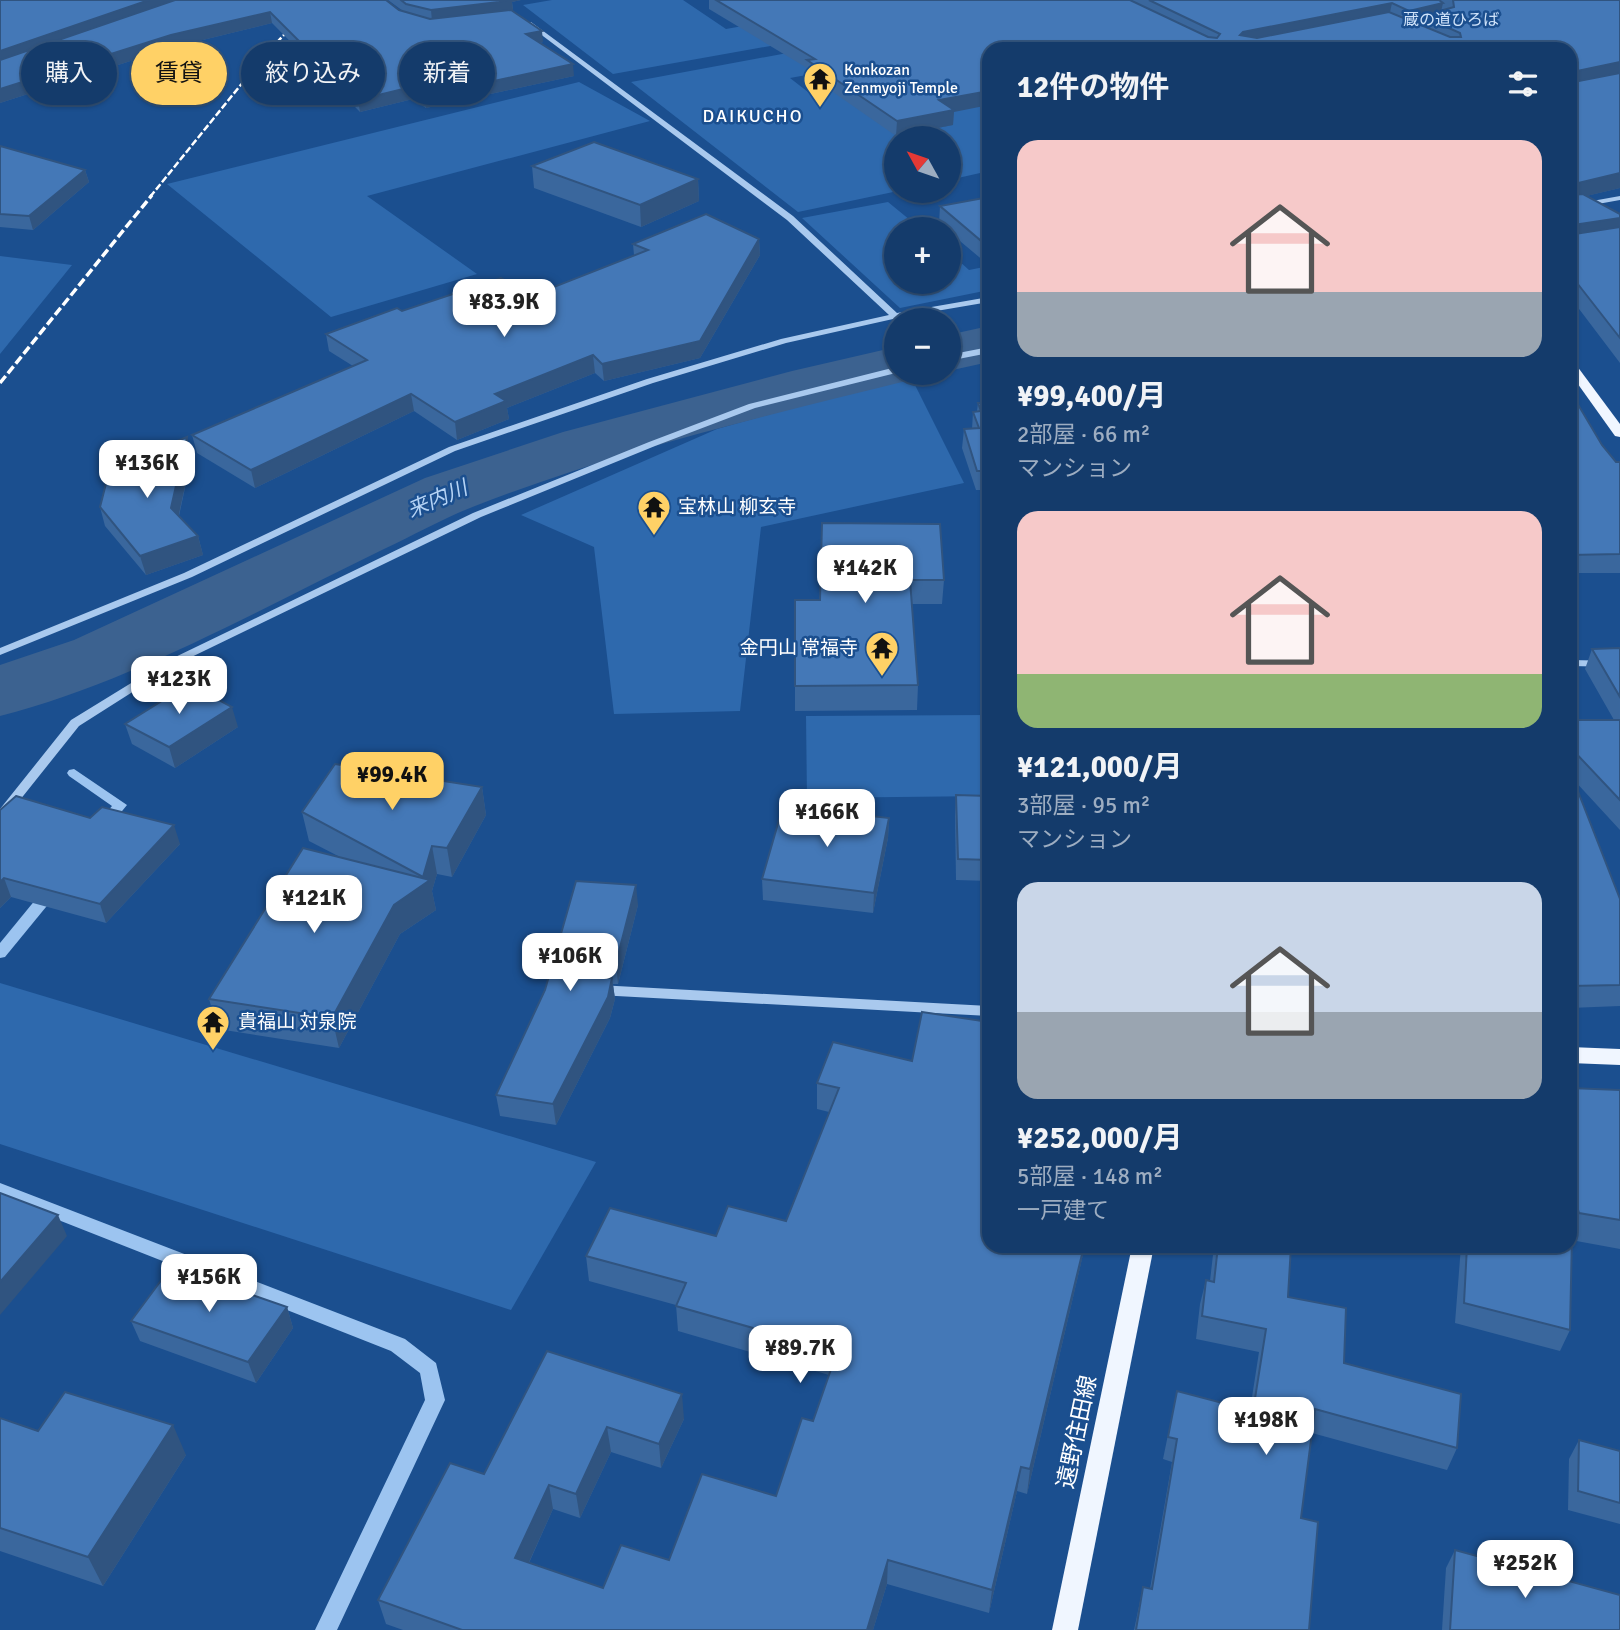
<!DOCTYPE html>
<html lang="ja">
<meta charset="utf-8">
<style>
:root{--surface:#143b6b;--page:#1d4271;--text:#f1f3f6;--muted:#9dadc1;--line:#33557e;--accent:#ffd166}
body{margin:0;font-family:Signika,"Noto Sans JP",sans-serif;background:var(--page);color:var(--text);height:100vh;display:flex;flex-direction:column;font-size:26px;white-space:nowrap}
*{box-sizing:border-box;margin:0}
p{font-size:23px;color:var(--muted)}
.icon{flex:none;width:38px;height:38px;fill:none;stroke:currentColor;stroke-width:2;stroke-linecap:round;stroke-linejoin:round}
.map{position:relative;flex:1;overflow:hidden}
.panel{position:absolute;left:982px;top:42px;width:595px;height:1211px;display:flex;flex-direction:column;background:var(--surface);border-radius:21px;box-shadow:0 2px 5px #0004,0 0 0 2px var(--line)}
.panel>*{flex:none}
.hud{position:absolute;left:21px;top:42px;width:665px;height:63px;display:flex;gap:14px}
.needle{width:46px;rotate:310deg}
.fabs{position:absolute;left:884px;top:126px;display:grid;gap:14px}
.fabs a{display:grid;place-items:center;width:77px;height:77px;border-radius:50%;background:var(--surface);box-shadow:0 2px 5px #0004,0 0 0 2px var(--line);font-size:35px}
.price{position:absolute;translate:-50% -60px;padding:0 16px;border-radius:14px;background:#fff;color:#222;font-size:23px;line-height:46px;filter:drop-shadow(0 2px 4px #0008)}
.price::after{content:'';position:absolute;left:50%;top:42px;width:21px;height:16px;margin-left:-10px;background:inherit;clip-path:polygon(0 0,100% 0,50% 100%)}
.price.on{background:var(--accent);color:#111}
ul{padding:0;list-style:none}
li{display:grid;align-content:center;gap:14px;height:371px;padding:0 35px}
li span{display:grid;place-items:center;height:217px;border-radius:21px;color:#555}
li>.icon{margin-inline-start:auto}
span .icon{width:126px;height:126px;fill:#fffc;stroke-width:1}
li b{font-size:30px}
h2{display:flex;justify-content:space-between;align-items:center;height:84px;padding:0 35px;font-size:30px}
.tag{padding:0 24px;border-radius:32px;background:var(--surface);box-shadow:0 2px 5px #0004,0 0 0 2px var(--line);font-size:24px;line-height:63px}
.tag.on{background:var(--accent);color:#111}
.map>svg:first-child{display:block}
</style>
<div class="map">
<svg width="1620" height="1630" viewBox="0 0 1620 1630">
<rect width="100%" height="100%" fill="#1b4f8f"/>
<!-- green -->
<g fill="#2e69ad">
<path d="M 552,0 L 683,0 L 726,29 L 805,15 L 837,34 L 613,74 L 523,5 Z"/>
<path d="M 825,46 L 856,66 L 790,78 L 808,92 L 854,84 L 896,136 L 952,125 L 933,112 L 989,70 L 989,171 L 949,180 L 948,138 L 896,138 L 898,191 L 798,212 L 631,82 Z"/>
<path d="M 579,82 L 650,121 L 367,196 L 477,274 L 331,317 L 167,184 Z"/>
<path d="M 888,202 L 921,229 L 896,229 L 896,282 L 948,282 L 949,252 L 969,270 L 989,266 L 989,290 L 900,308 L 802,218 Z"/>
<path d="M 0,256 L 72,265 L 0,354 Z"/>
<path d="M 910,375 L 964,483 L 761,527 L 740,711 L 614,714 L 594,547 L 521,515 L 717,429 Z"/>
<path d="M 989,715 L 989,796 L 807,798 L 806,716 Z"/>
<path d="M 0,983 L 596,1162 L 511,1310 L 0,1144 Z"/>
</g>
<g fill="none" stroke-linecap="round" stroke-linejoin="round">
<!-- stream -->
<g fill="#9cc4f0" fill-rule="evenodd">
<path d="M 74,769 L 127,805 L 109,827 L 104,829 L 97,824 L 112,806 L 69,776 L 67,773 L 69,770 Z"/>
<path d="M 50,887 L 55,888 L 57,892 L 55,896 L 5,957 L 0,958 L 0,943 L 45,888 Z"/>
<path d="M 0,1183 L 405,1339 L 436,1363 L 445,1400 L 337,1630 L 315,1630 L 425,1400 L 420,1373 L 391,1351 L 0,1197 Z"/>
</g>
<!-- river -->
<g fill="#3c6290" fill-rule="evenodd">
<path d="M 989,326 L 989,362 L 948,371 L 948,335 Z"/>
<path d="M 896,347 L 896,373 L 921,373 L 918,378 C 769,415 618,450 475,506 C 444,518 414,535 384,549 C 262,608 130,683 0,716 L 0,665 L 74,640 L 425,478 L 563,432 L 792,371 Z"/>
</g>
<!-- minor -->
<g fill="#a9c9ee" fill-rule="evenodd">
<path d="M 527,22 L 531,22 L 793,216 L 897,313 L 989,297 L 989,302 L 901,317 L 903,320 L 896,322 L 893,319 L 786,343 L 653,383 L 455,451 L 192,577 L 0,655 L 0,648 L 184,573 L 449,447 L 647,379 L 781,339 L 889,315 L 787,220 L 527,24 Z"/>
<path d="M 1620,196 L 1620,200 L 1570,209 L 1570,205 Z"/>
<path d="M 989,347 L 989,353 L 948,361 L 948,355 Z"/>
<path d="M 896,367 L 896,373 L 755,408 L 655,446 L 481,517 L 175,665 L 79,726 L 4,820 L 0,821 L 0,809 L 71,720 L 167,661 L 473,513 L 649,442 L 749,404 Z"/>
<path d="M 1570,660 L 1620,661 L 1620,667 L 1570,666 Z"/>
<path d="M 598,985 L 989,1006 L 989,1016 L 598,995 L 593,994 L 591,990 L 593,986 Z"/>
</g>
<!-- major -->
<g fill="#f0f6ff" fill-rule="evenodd">
<path d="M 1570,361 L 1574,362 L 1620,424 L 1620,437 L 1615,436 L 1570,373 Z"/>
<path d="M 1570,1047 L 1620,1049 L 1620,1065 L 1570,1063 Z"/>
<path d="M 1132,1246 L 1154,1246 L 1078,1630 L 1052,1630 Z"/>
</g>
<!-- rail-far1 -->
<path stroke="#fff" stroke-width="2.5" stroke-dasharray="7 2.5" stroke-linecap="butt" d="M 150,197 L 265,55 L 317,0"/>
<!-- rail -->
<path stroke="#fff" stroke-width="3.5" stroke-dasharray="9 3.5" stroke-linecap="butt" d="M 0,383 L 152,195"/>
</g>
<!-- wall -->
<g fill="#3a679d">
<path d="M 0,0 L 399,10 L 403,11 L 388,0 L 521,0 L 512,2 L 513,10 L 512,10 L 543,42 L 540,43 L 574,76 L 426,108 L 413,99 L 360,112 L 272,23 L 174,47 L 0,103 Z"/>
<path d="M 709,0 L 1620,0 L 1620,188 L 1586,196 L 1620,214 L 1620,363 L 1570,297 L 1570,49 L 989,49 L 954,112 L 953,125 L 896,136 L 807,74 L 807,68 L 709,9 Z"/>
<path d="M 0,146 L 85,170 L 89,182 L 33,230 L 0,227 Z"/>
<path d="M 532,166 L 698,179 L 699,201 L 641,227 L 534,188 Z"/>
<path d="M 989,197 L 989,261 L 985,262 L 948,231 L 948,229 L 947,229 L 939,223 L 940,206 Z"/>
<path d="M 759,239 L 760,255 L 700,358 L 604,381 L 595,373 L 507,408 L 509,419 L 457,440 L 414,411 L 255,488 L 197,453 L 192,435 L 353,366 L 329,351 L 326,334 L 402,311 L 518,288 L 549,289 L 634,255 L 633,244 Z"/>
<path d="M 1570,393 L 1602,445 L 1616,462 L 1620,462 L 1620,573 L 1570,573 Z"/>
<path d="M 978,403 L 989,403 L 989,490 L 976,490 L 962,448 L 964,429 L 972,429 L 973,412 L 977,411 Z"/>
<path d="M 192,455 L 179,516 L 198,536 L 203,555 L 146,575 L 105,526 L 100,507 Z"/>
<path d="M 822,523 L 944,580 L 942,604 L 912,604 L 918,685 L 917,710 L 795,711 L 795,600 L 820,600 Z"/>
<path d="M 1620,648 L 1620,830 L 1573,779 L 1620,899 L 1620,1006 L 1570,1008 L 1570,720 L 1614,720 L 1585,669 L 1592,649 Z"/>
<path d="M 125,724 L 238,727 L 175,768 L 132,744 Z"/>
<path d="M 482,787 L 486,815 L 452,877 L 437,874 L 432,891 L 436,910 L 400,934 L 339,1048 L 218,1029 L 209,999 L 340,857 L 309,841 L 302,812 Z"/>
<path d="M 956,795 L 989,796 L 989,881 L 956,880 L 955,815 Z"/>
<path d="M 0,810 L 90,818 L 180,844 L 106,923 L 11,897 L 0,908 Z"/>
<path d="M 889,818 L 888,838 L 873,913 L 763,900 L 762,879 Z"/>
<path d="M 576,881 L 638,905 L 618,984 L 613,984 L 615,999 L 610,1018 L 556,1125 L 500,1116 L 496,1095 L 545,990 Z"/>
<path d="M 833,1042 L 989,1246 L 1085,1246 L 1027,1494 L 1017,1491 L 989,1613 L 887,1584 L 873,1630 L 403,1630 L 386,1624 L 378,1600 L 484,1474 L 547,1351 L 684,1419 L 661,1468 L 611,1452 L 580,1518 L 553,1509 L 529,1563 L 603,1588 L 669,1560 L 776,1496 L 813,1421 L 829,1375 L 678,1331 L 676,1305 L 589,1281 L 586,1256 L 716,1236 L 786,1221 L 829,1112 L 817,1109 L 817,1083 Z"/>
<path d="M 1570,1088 L 1620,1090 L 1620,1249 L 1571,1240 L 1570,1330 L 1560,1351 L 1455,1323 L 1461,1246 L 1570,1246 Z"/>
<path d="M 1214,1246 L 1291,1246 L 1288,1297 L 1344,1363 L 1457,1448 L 1447,1470 L 1312,1433 L 1301,1518 L 1309,1630 L 1134,1630 L 1143,1587 L 1150,1589 L 1172,1462 L 1163,1459 L 1177,1391 L 1250,1410 L 1259,1352 L 1196,1339 L 1200,1304 L 1206,1280 L 1210,1281 Z"/>
<path d="M 287,1307 L 293,1328 L 256,1383 L 140,1341 L 131,1321 Z"/>
<path d="M 0,1418 L 38,1431 L 186,1455 L 103,1586 L 0,1551 Z"/>
<path d="M 1579,1440 L 1620,1451 L 1620,1524 L 1568,1510 L 1569,1459 Z"/>
<path d="M 1455,1550 L 1620,1630 L 1442,1630 L 1446,1568 Z"/>
</g>
<!-- shaded-wall -->
<g fill="#305480">
<path d="M 149,0 L 184,0 L 0,63 L 0,51 Z"/>
<path d="M 504,0 L 521,0 L 512,2 L 513,10 L 500,13 L 432,21 L 431,10 Z"/>
<path d="M 1392,3 L 1389,17 L 1240,46 L 1240,35 L 1243,32 Z"/>
<path d="M 1443,3 L 1440,16 L 1422,16 L 1421,21 L 1406,24 L 1409,11 Z"/>
<path d="M 270,12 L 272,23 L 174,47 L 0,103 L 0,89 L 171,35 Z"/>
<path d="M 542,31 L 543,42 L 527,45 L 526,34 Z"/>
<path d="M 1620,62 L 1620,74 L 1570,86 L 1572,72 Z"/>
<path d="M 573,64 L 574,76 L 426,108 L 424,96 Z"/>
<path d="M 411,87 L 413,99 L 360,112 L 358,100 Z"/>
<path d="M 989,91 L 989,105 L 954,112 L 953,125 L 896,136 L 897,121 L 939,100 Z"/>
<path d="M 85,170 L 89,182 L 33,230 L 29,216 Z"/>
<path d="M 1620,173 L 1620,188 L 1570,200 L 1570,185 Z"/>
<path d="M 698,179 L 699,201 L 641,227 L 640,205 Z"/>
<path d="M 1620,218 L 1620,232 L 1570,241 L 1574,225 Z"/>
<path d="M 759,239 L 760,255 L 700,358 L 604,381 L 602,364 Z"/>
<path d="M 989,244 L 989,261 L 985,262 L 986,245 Z"/>
<path d="M 593,355 L 595,373 L 507,408 L 509,419 L 457,440 L 455,422 L 495,394 Z"/>
<path d="M 411,394 L 414,411 L 255,488 L 251,470 Z"/>
<path d="M 187,437 L 192,455 L 176,527 L 171,508 Z"/>
<path d="M 198,536 L 203,555 L 146,575 L 140,556 Z"/>
<path d="M 232,707 L 238,727 L 175,768 L 169,747 Z"/>
<path d="M 482,787 L 486,815 L 452,877 L 447,848 Z"/>
<path d="M 889,818 L 888,838 L 873,913 L 874,893 Z"/>
<path d="M 174,825 L 180,844 L 106,923 L 100,904 Z"/>
<path d="M 432,846 L 437,874 L 432,891 L 436,910 L 400,934 L 339,1048 L 332,1018 L 394,905 L 424,884 L 423,877 Z"/>
<path d="M 4,878 L 11,897 L 0,908 L 0,882 Z"/>
<path d="M 636,885 L 638,905 L 618,984 L 616,963 Z"/>
<path d="M 570,960 L 572,981 L 567,982 L 561,967 L 565,961 Z"/>
<path d="M 612,978 L 615,999 L 610,1018 L 556,1125 L 553,1104 Z"/>
<path d="M 58,1215 L 67,1236 L 0,1315 L 0,1282 Z"/>
<path d="M 1084,1246 L 1085,1246 L 1027,1494 L 1030,1469 Z"/>
<path d="M 287,1307 L 293,1328 L 256,1383 L 248,1362 Z"/>
<path d="M 682,1394 L 684,1419 L 661,1468 L 659,1444 Z"/>
<path d="M 173,1425 L 186,1455 L 103,1586 L 88,1557 Z"/>
<path d="M 607,1427 L 611,1452 L 580,1518 L 576,1494 Z"/>
<path d="M 1021,1467 L 1017,1491 L 989,1613 L 992,1590 Z"/>
<path d="M 549,1485 L 553,1509 L 520,1582 L 515,1558 Z"/>
<path d="M 888,1560 L 887,1584 L 873,1630 L 867,1630 Z"/>
</g>
<!-- building -->
<g fill="#4478b7" stroke="#305480" stroke-width="2">
<path d="M 0,0 L 149,0 L 0,51 Z"/>
<path d="M 175,0 L 386,0 L 399,10 L 430,19 L 511,10 L 542,31 L 526,34 L 573,64 L 424,96 L 411,87 L 358,100 L 270,12 L 171,35 L 0,89 L 0,60 Z"/>
<path d="M 401,0 L 507,0 L 499,2 L 431,10 L 406,4 Z"/>
<path d="M 716,0 L 1130,0 L 1208,37 L 1217,38 L 1220,34 L 1149,0 L 1439,0 L 1443,3 L 1409,11 L 1392,3 L 1243,32 L 1240,35 L 1257,38 L 1389,12 L 1450,37 L 1461,37 L 1460,33 L 1422,16 L 1454,7 L 1453,0 L 1620,0 L 1620,62 L 1572,72 L 1571,79 L 1574,82 L 1620,73 L 1620,173 L 1570,185 L 1570,49 L 989,49 L 989,91 L 939,100 L 954,110 L 897,121 L 807,60 L 815,59 Z"/>
<path d="M 594,142 L 698,179 L 640,205 L 532,166 Z"/>
<path d="M 0,146 L 85,170 L 29,216 L 0,214 Z"/>
<path d="M 1570,187 L 1572,188 L 1573,195 L 1583,194 L 1620,214 L 1620,218 L 1574,225 L 1572,232 L 1575,234 L 1620,227 L 1620,338 L 1570,274 Z"/>
<path d="M 989,197 L 989,244 L 986,245 L 940,206 Z"/>
<path d="M 706,214 L 759,239 L 700,341 L 602,364 L 593,355 L 495,394 L 506,401 L 455,422 L 411,394 L 251,470 L 192,435 L 367,360 L 326,334 L 397,308 L 402,311 L 501,278 L 518,288 L 536,281 L 549,289 L 648,250 L 633,244 Z"/>
<path d="M 1570,393 L 1573,396 L 1602,445 L 1616,462 L 1620,462 L 1620,554 L 1570,555 Z"/>
<path d="M 978,403 L 989,403 L 989,471 L 977,471 L 964,429 L 979,428 L 973,412 L 981,411 Z"/>
<path d="M 187,437 L 171,508 L 198,536 L 140,556 L 100,507 L 111,464 L 124,463 Z"/>
<path d="M 822,523 L 940,524 L 944,580 L 910,580 L 918,685 L 795,686 L 795,600 L 820,600 Z"/>
<path d="M 1620,648 L 1620,697 L 1592,649 Z"/>
<path d="M 189,684 L 232,707 L 169,747 L 125,724 Z"/>
<path d="M 1570,720 L 1620,720 L 1620,800 L 1570,747 Z"/>
<path d="M 335,764 L 482,787 L 447,848 L 432,846 L 423,877 L 302,812 Z"/>
<path d="M 1570,771 L 1620,899 L 1620,985 L 1570,986 Z"/>
<path d="M 956,795 L 989,796 L 989,860 L 958,859 Z"/>
<path d="M 16,796 L 90,818 L 102,807 L 174,825 L 100,904 L 4,878 L 0,882 L 0,810 Z"/>
<path d="M 783,806 L 889,818 L 874,893 L 762,879 Z"/>
<path d="M 303,848 L 430,880 L 394,905 L 332,1018 L 209,999 Z"/>
<path d="M 576,881 L 636,885 L 616,963 L 570,960 L 565,961 L 561,967 L 565,975 L 612,978 L 608,997 L 553,1104 L 496,1095 L 545,990 Z"/>
<path d="M 922,1012 L 989,1022 L 989,1246 L 1084,1246 L 1030,1469 L 1021,1467 L 992,1590 L 888,1560 L 867,1630 L 462,1630 L 378,1600 L 450,1463 L 484,1474 L 547,1351 L 682,1394 L 659,1444 L 607,1427 L 576,1494 L 549,1485 L 515,1558 L 603,1588 L 621,1545 L 669,1560 L 702,1474 L 776,1496 L 802,1418 L 813,1421 L 837,1352 L 676,1306 L 686,1283 L 586,1256 L 610,1208 L 716,1236 L 728,1206 L 786,1221 L 839,1088 L 817,1083 L 833,1042 L 912,1061 Z"/>
<path d="M 1570,1088 L 1620,1090 L 1620,1220 L 1579,1213 L 1570,1184 Z"/>
<path d="M 0,1193 L 58,1215 L 0,1282 Z"/>
<path d="M 1570,1236 L 1572,1236 L 1570,1330 L 1464,1303 L 1467,1246 L 1570,1246 Z"/>
<path d="M 1218,1246 L 1291,1246 L 1288,1297 L 1346,1308 L 1344,1363 L 1461,1394 L 1457,1448 L 1315,1409 L 1301,1518 L 1318,1522 L 1309,1630 L 1136,1630 L 1143,1587 L 1152,1589 L 1177,1439 L 1168,1437 L 1177,1391 L 1253,1411 L 1266,1329 L 1202,1316 L 1206,1280 L 1214,1282 Z"/>
<path d="M 171,1267 L 287,1307 L 248,1362 L 131,1321 Z"/>
<path d="M 65,1392 L 173,1425 L 88,1557 L 0,1528 L 0,1418 L 38,1431 Z"/>
<path d="M 1579,1440 L 1620,1451 L 1620,1503 L 1578,1491 Z"/>
<path d="M 1455,1550 L 1620,1595 L 1620,1630 L 1450,1630 Z"/>
</g>
<!-- icons -->
<defs>
<symbol id="temple-pin" viewBox="-11 -11 22 30"><path d="M0 17L-7.5 6A9.5 9.5 0 1 1 7.5 6Z" fill="#ffd166" stroke="#1b4f8f"/><path d="M0-6L5-2H3V0L6.5 2.5H4V6H1.5V3h-3V6H-4V2.5H-6.5L-3 0V-2H-5Z" fill="#111"/></symbol>
</defs>
<g fill-rule="evenodd">
<use href="#temple-pin" x="801" y="60" width="38" height="52"/>
<use href="#temple-pin" x="635" y="488" width="38" height="52"/>
<use href="#temple-pin" x="863" y="629" width="38" height="52"/>
<use href="#temple-pin" x="194" y="1003" width="38" height="52"/>
</g>
<g text-anchor="middle" dominant-baseline="central" stroke-width="5" stroke-linejoin="round" paint-order="stroke">
<!-- far-park labels -->
<g font-size="16" fill="#cfe3fa" stroke="#1b4f8f">
<text x="1451" y="20">蔵の道ひろば</text>
</g>
<!-- far-poi labels -->
<g font-size="16" fill="#fff" stroke="#1b4f8f" text-anchor="start">
<text x="844" y="70">Konkozan<tspan x="844" dy="18">Zenmyoji Temple</tspan></text>
</g>
<!-- far-neighbourhood labels -->
<g font-size="18" letter-spacing="2" fill="#fff" stroke="#1b4f8f">
<text x="753" y="116">DAIKUCHO</text>
</g>
<!-- poi labels -->
<g font-size="19" fill="#fff" stroke="#1b4f8f" text-anchor="start">
<text x="678" y="507">宝林山 柳玄寺</text>
<text x="858" y="648" text-anchor="end">金円山 常福寺</text>
<text x="238" y="1022">貴福山 対泉院</text>
</g>
<!-- water labels -->
<g font-size="21" font-style="italic" fill="#b5d3f5" stroke="#1b4f8f">
<text transform="translate(437 499) rotate(-23)">来内川</text>
</g>
<!-- near-street labels -->
<g font-size="23" fill="#fff" stroke="#1b4f8f">
<text transform="translate(1077 1432) rotate(-78)">遠野住田線</text>
</g>
</g>
</svg>
<div class="fabs">
<a><svg class="needle" viewBox="-14 -14 28 28"><path d="M0-13l5 13h-10z" fill="#e53935"/><path d="M0 13l5-13h-10z" fill="#9dadc1"/></svg></a>
<a>+</a>
<a>−</a>
</div>
<b class="price" style="left:504px;top:339px">¥83.9K</b>
<b class="price" style="left:147px;top:500px">¥136K</b>
<b class="price" style="left:865px;top:605px">¥142K</b>
<b class="price" style="left:179px;top:716px">¥123K</b>
<b class="price on" style="left:392px;top:812px">¥99.4K</b>
<b class="price" style="left:827px;top:849px">¥166K</b>
<b class="price" style="left:314px;top:935px">¥121K</b>
<b class="price" style="left:570px;top:993px">¥106K</b>
<b class="price" style="left:209px;top:1314px">¥156K</b>
<b class="price" style="left:800px;top:1385px">¥89.7K</b>
<b class="price" style="left:1266px;top:1457px">¥198K</b>
<b class="price" style="left:1525px;top:1600px">¥252K</b>
<div class="hud">
<a class="tag">購入</a>
<a class="tag on">賃貸</a>
<a class="tag">絞り込み</a>
<a class="tag">新着</a>
</div>
<section class="panel">
<h2>12件の物件<svg class="icon" aria-label="filters" viewBox="0 0 24 24"><path d="M4 7h16M4 17h16"/><circle cx="9" cy="7" r="2"/><circle cx="15" cy="17" r="2"/></svg></h2>
<ul>
<li><span style="background:linear-gradient(#f6c9c9 70%,#9aa5b1 0)"><svg class="icon" aria-label="home" viewBox="0 0 24 24"><path d="M3 11l9-7 9 7M6 9v11h12V9"/></svg></span><div><b>¥99,400/月</b><p>2部屋 · 66 m²</p><p>マンション</p></div></li>
<li><span style="background:linear-gradient(#f6c9c9 75%,#8fb573 0)"><svg class="icon" aria-label="home" viewBox="0 0 24 24"><path d="M3 11l9-7 9 7M6 9v11h12V9"/></svg></span><div><b>¥121,000/月</b><p>3部屋 · 95 m²</p><p>マンション</p></div></li>
<li><span style="background:linear-gradient(#c9d6e8 60%,#9aa5b1 0)"><svg class="icon" aria-label="home" viewBox="0 0 24 24"><path d="M3 11l9-7 9 7M6 9v11h12V9"/></svg></span><div><b>¥252,000/月</b><p>5部屋 · 148 m²</p><p>一戸建て</p></div></li>
</ul>
</section>
</div>
